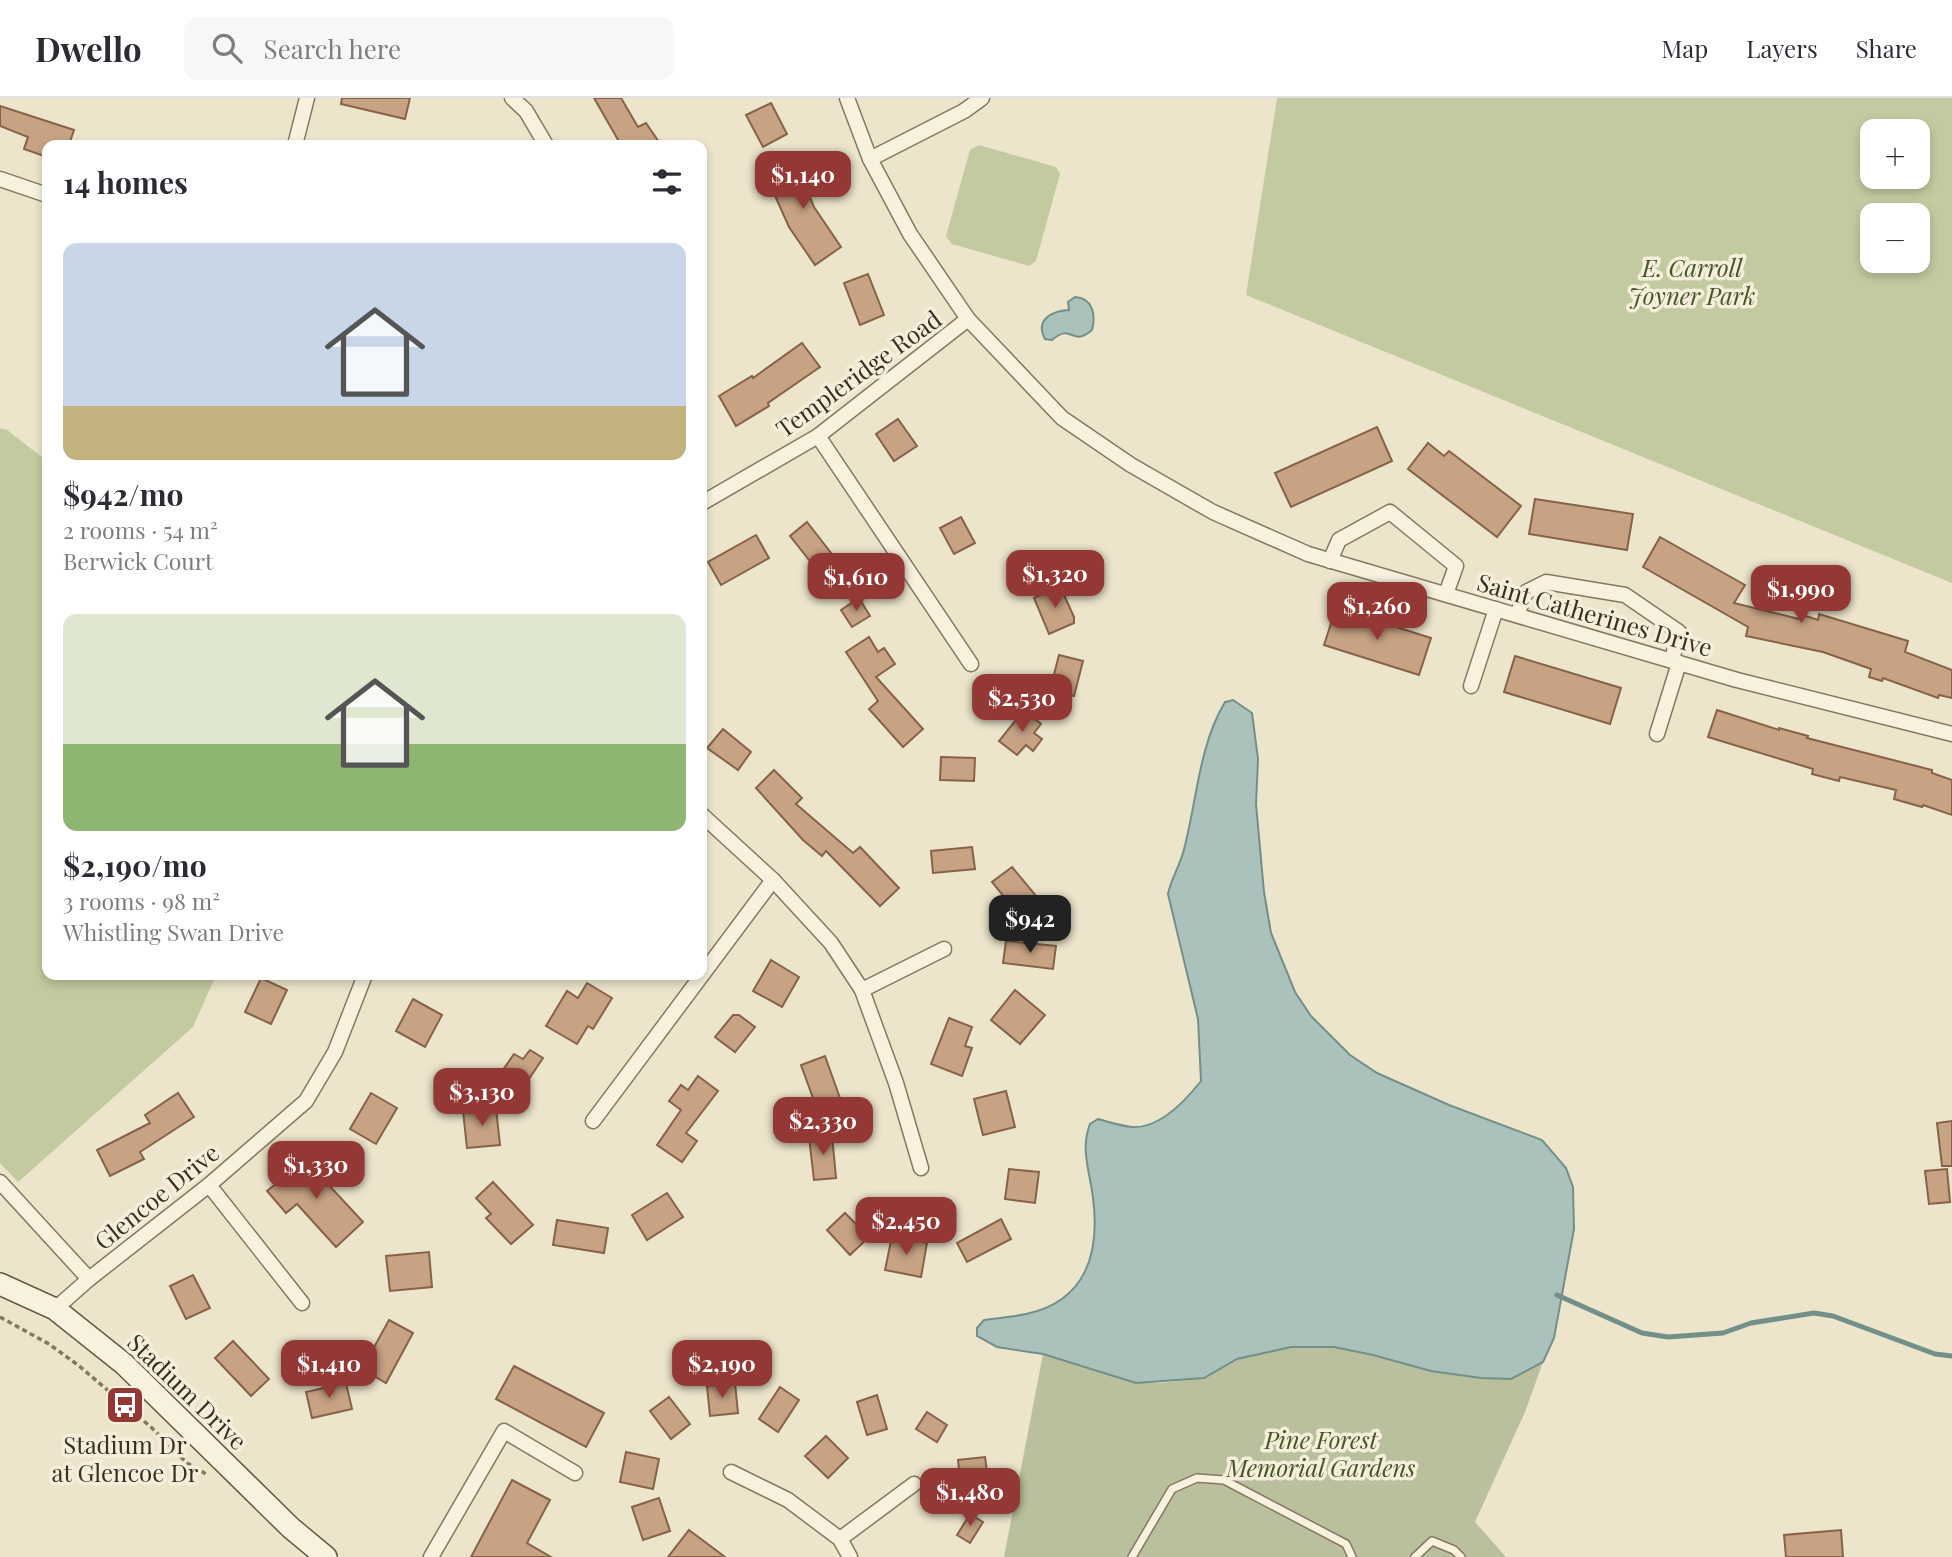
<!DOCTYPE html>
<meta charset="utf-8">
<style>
:root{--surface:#fff;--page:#f7f7f7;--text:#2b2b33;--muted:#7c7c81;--line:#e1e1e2;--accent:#933834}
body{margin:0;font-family:"Playfair Display",serif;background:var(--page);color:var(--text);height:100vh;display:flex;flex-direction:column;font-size:26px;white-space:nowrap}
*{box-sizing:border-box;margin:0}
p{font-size:23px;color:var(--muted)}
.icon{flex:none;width:38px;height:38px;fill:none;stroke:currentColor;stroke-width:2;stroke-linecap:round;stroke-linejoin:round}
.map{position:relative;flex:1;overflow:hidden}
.details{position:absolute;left:42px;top:42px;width:665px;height:840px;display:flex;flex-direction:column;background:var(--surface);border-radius:14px;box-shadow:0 4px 10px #0003}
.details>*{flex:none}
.buttons{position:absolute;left:1860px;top:21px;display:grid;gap:14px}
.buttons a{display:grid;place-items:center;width:70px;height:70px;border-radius:14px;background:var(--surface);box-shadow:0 4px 10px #0003;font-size:35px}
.price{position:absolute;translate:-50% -60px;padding:0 16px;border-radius:14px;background:var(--accent);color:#fff;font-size:23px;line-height:46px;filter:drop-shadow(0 2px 4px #0008)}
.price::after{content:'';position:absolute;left:50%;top:42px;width:21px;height:16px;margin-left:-10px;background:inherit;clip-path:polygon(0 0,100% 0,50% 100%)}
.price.current{background:#222;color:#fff}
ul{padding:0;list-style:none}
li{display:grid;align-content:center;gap:14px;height:371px;padding:0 21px}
li span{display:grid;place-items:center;height:217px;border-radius:14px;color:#555}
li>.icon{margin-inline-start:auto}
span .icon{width:126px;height:126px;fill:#fffc;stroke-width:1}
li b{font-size:30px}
h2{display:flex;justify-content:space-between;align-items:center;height:84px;padding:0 21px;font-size:30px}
header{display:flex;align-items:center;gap:42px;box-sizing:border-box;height:98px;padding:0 35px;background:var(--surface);border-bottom:2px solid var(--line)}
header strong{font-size:33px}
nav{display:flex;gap:38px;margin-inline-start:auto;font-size:24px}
.search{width:490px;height:63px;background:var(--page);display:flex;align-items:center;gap:18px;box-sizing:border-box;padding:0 24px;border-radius:14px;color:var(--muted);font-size:26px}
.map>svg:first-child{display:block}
</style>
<header>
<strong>Dwello</strong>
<div class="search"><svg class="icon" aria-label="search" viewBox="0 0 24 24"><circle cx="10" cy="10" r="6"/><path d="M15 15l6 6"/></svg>Search here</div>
<nav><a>Map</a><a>Layers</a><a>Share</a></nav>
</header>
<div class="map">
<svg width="1952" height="1459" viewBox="0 0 1952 1459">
<rect width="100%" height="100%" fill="#ece4cb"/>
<!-- green -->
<g fill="#c3ca9f" fill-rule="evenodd">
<path d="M 1277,0 L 1952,0 L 1952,485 L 1246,197 ZM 1918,33 L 1918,79 L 1872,79 L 1872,33 ZM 1918,117 L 1918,163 L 1872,163 L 1872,117 Z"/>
<path d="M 979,47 L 1056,69 L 1060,76 L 1036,163 L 1029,168 L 952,146 L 946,138 L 970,52 Z"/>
<path d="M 0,330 L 7,332 L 47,363 L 47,877 L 216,877 L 193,929 L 18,1084 L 0,1065 Z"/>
</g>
<!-- cemetery -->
<path fill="#bac09d" d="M 1291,1249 L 1334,1249 L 1373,1257 L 1431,1273 L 1481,1280 L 1511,1281 L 1543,1264 L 1525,1314 L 1475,1424 L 1506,1459 L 1004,1459 L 1043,1256 L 1136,1285 L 1160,1285 L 1204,1280 L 1237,1261 Z"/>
<!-- water -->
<g fill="#abc1bc" stroke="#729089" stroke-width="2">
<path d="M 1075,199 C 1093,200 1096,217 1092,232 C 1071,250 1073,224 1052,242 L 1045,241 C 1035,222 1051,213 1069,212 L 1068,204 Z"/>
<path d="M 1233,602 L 1252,615 L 1258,661 L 1256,706 L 1264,794 L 1271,835 L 1295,894 L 1311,918 L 1350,957 L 1377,975 L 1449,1007 L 1542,1042 L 1566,1070 L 1573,1089 L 1574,1131 L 1554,1240 L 1543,1264 L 1511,1281 L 1481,1280 L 1431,1273 L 1373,1257 L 1334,1249 L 1291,1249 L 1237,1261 L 1204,1280 L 1136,1285 L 1043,1256 L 997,1249 L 977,1238 L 977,1230 L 984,1222 C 998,1220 1012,1219 1026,1216 C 1087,1203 1100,1154 1093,1100 C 1090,1074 1080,1051 1090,1026 L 1098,1021 C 1109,1024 1121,1028 1132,1029 C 1159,1031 1186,1002 1201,983 L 1198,921 L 1168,796 C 1171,781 1179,769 1183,755 C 1197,705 1198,649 1225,604 Z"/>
</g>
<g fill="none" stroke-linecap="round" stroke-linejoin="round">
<!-- stream -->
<path stroke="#729089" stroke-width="5" d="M 1557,1197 L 1642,1235 L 1668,1239 L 1723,1235 L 1751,1225 L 1814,1215 L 1833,1218 L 1935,1256 L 1952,1258"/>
</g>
<!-- building -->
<g fill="#c7a384" stroke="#866348" stroke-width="2">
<path d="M 342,0 L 410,0 L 405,21 L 341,6 Z"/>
<path d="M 594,0 L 621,0 L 638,29 L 646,25 L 661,47 L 621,47 Z"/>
<path d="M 771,5 L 787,36 L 763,49 L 746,17 Z"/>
<path d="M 0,8 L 74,32 L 69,47 L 47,47 L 47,59 L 24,51 L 28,39 L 0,28 Z"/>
<path d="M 812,60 L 819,76 L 803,83 L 814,109 L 841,149 L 815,167 L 789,129 L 767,80 Z"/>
<path d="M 868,176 L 884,217 L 860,227 L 844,185 Z"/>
<path d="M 802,245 L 820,269 L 768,305 L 769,308 L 736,328 L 719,298 L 752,278 L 753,280 Z"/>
<path d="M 898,321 L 917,348 L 894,363 L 876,336 Z"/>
<path d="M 1377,329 L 1392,363 L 1291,409 L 1275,375 Z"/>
<path d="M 1428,345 L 1444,358 L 1449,353 L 1521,408 L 1497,439 L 1408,371 Z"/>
<path d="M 1535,401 L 1633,416 L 1627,452 L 1529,436 Z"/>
<path d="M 961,419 L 975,445 L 954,456 L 940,430 Z"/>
<path d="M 807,424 L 842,469 L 825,482 L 790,438 Z"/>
<path d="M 756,437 L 769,460 L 721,487 L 708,464 Z"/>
<path d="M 1660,439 L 1745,487 L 1734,505 L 1799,521 L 1800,516 L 1818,522 L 1819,516 L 1908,543 L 1905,554 L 1952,572 L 1952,600 L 1939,597 L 1938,600 L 1883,580 L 1882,583 L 1869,579 L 1871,571 L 1823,554 L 1746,538 L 1748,529 L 1643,469 Z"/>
<path d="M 1060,488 L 1074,519 L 1074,525 L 1049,536 L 1034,500 Z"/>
<path d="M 859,500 L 870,518 L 852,529 L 841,512 Z"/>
<path d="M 1336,510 L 1431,540 L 1419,577 L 1324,547 Z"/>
<path d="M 869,539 L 878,554 L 884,550 L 895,566 L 876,579 L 923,631 L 903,649 L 869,611 L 878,603 L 846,554 Z"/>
<path d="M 1059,557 L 1083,563 L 1074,598 L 1050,592 Z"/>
<path d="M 1515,558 L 1621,590 L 1610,626 L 1504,594 Z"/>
<path d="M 1024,612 L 1041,626 L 1034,635 L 1042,641 L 1033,653 L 1026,647 L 1017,657 L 999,643 Z"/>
<path d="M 1717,612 L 1779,632 L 1779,630 L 1808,638 L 1807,640 L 1932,672 L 1932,675 L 1952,682 L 1952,717 L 1923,707 L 1922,709 L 1894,701 L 1896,692 L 1840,679 L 1839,683 L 1812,676 L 1813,671 L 1708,639 Z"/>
<path d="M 723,631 L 751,654 L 738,672 L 707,650 Z"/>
<path d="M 941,659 L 975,660 L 974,683 L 940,682 Z"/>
<path d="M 774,672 L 802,700 L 796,706 L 853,755 L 860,749 L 899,790 L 880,808 L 826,753 L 822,758 L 803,742 L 756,690 Z"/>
<path d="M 972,749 L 975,771 L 933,775 L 931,753 Z"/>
<path d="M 1012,769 L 1037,799 L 1017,815 L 992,784 Z"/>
<path d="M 1006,843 L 1056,848 L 1053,871 L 1003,865 Z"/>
<path d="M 771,862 L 799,879 L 782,909 L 753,893 Z"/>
<path d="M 261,880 L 287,892 L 271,926 L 245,914 Z"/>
<path d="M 587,885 L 612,900 L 593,931 L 588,928 L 577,946 L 546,928 L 567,893 L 578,900 Z"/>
<path d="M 1015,892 L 1045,917 L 1020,946 L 991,922 Z"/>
<path d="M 413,901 L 442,917 L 425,949 L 396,933 Z"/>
<path d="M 733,917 L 739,917 L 755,929 L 735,954 L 715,939 Z"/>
<path d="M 949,920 L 972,929 L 965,948 L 972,950 L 962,978 L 931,966 Z"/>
<path d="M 530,952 L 543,960 L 522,991 L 500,976 L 514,956 L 523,961 Z"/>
<path d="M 825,958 L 841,1003 L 817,1011 L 801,967 Z"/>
<path d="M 698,978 L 718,993 L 686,1035 L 697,1043 L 682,1064 L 657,1047 L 681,1012 L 669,1003 L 681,987 L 688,992 Z"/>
<path d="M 1006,993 L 1015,1029 L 983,1037 L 974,1001 Z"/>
<path d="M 178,995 L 194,1019 L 140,1054 L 144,1061 L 110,1078 L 97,1052 L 150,1025 L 145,1017 Z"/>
<path d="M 371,995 L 397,1010 L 376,1046 L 350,1031 Z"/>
<path d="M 496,1010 L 500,1047 L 467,1050 L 463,1013 Z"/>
<path d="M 1952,1023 L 1952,1068 L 1942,1068 L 1937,1025 Z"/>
<path d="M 832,1037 L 836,1080 L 814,1082 L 809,1039 Z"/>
<path d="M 311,1058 L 329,1080 L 325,1083 L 363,1124 L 336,1149 L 297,1106 L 286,1115 L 267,1093 Z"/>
<path d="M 1009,1071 L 1039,1074 L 1035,1105 L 1005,1101 Z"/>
<path d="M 1947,1071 L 1950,1104 L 1929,1106 L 1925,1073 Z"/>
<path d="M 493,1084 L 533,1127 L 511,1146 L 486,1120 L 491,1116 L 476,1100 Z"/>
<path d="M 667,1095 L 683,1119 L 647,1142 L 632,1117 Z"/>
<path d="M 845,1115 L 869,1139 L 850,1157 L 827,1132 Z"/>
<path d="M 1001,1121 L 1011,1141 L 967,1164 L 957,1145 Z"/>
<path d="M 557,1122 L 608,1130 L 604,1155 L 553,1147 Z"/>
<path d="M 892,1138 L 927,1145 L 921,1179 L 885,1172 Z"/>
<path d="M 429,1154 L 432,1189 L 390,1193 L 386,1158 Z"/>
<path d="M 193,1177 L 210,1210 L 186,1221 L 170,1188 Z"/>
<path d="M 389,1222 L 413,1235 L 386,1285 L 362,1271 Z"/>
<path d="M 233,1243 L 269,1281 L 251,1298 L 215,1260 Z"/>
<path d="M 514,1268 L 604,1315 L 586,1349 L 496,1301 Z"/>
<path d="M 346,1285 L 352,1311 L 312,1320 L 306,1294 Z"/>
<path d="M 735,1285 L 738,1315 L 710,1318 L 707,1288 Z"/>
<path d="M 780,1289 L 799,1302 L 778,1334 L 759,1321 Z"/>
<path d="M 877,1297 L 887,1331 L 867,1337 L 857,1304 Z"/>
<path d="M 669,1299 L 690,1326 L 671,1341 L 650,1313 Z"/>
<path d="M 927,1314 L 947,1327 L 937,1344 L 916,1331 Z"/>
<path d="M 826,1338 L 848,1360 L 828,1380 L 805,1358 Z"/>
<path d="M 626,1354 L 659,1361 L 653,1391 L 620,1384 Z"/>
<path d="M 985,1359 L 989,1388 L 961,1391 L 958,1362 Z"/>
<path d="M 512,1382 L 550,1402 L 527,1445 L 551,1459 L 471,1459 Z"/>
<path d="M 659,1400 L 670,1433 L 643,1442 L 632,1409 Z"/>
<path d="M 970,1416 L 983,1424 L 970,1445 L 957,1437 Z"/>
<path d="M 689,1432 L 725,1459 L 668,1459 Z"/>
<path d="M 1841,1432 L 1843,1459 L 1786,1459 L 1784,1437 Z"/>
</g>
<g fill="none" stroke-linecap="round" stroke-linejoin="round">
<defs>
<g id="lane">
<path d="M 1132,1459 L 1172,1391 L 1197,1380 L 1224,1382 L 1346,1446 L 1352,1459"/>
<path d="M 1415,1459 L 1432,1443 L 1454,1452 L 1461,1459"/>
</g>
<g id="street">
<path d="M 512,0 L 526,13 L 546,47"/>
<path d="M 847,0 L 870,61 L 910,136 L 968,221 L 1062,320 L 1131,367 L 1213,414 L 1308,456 L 1737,582 L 1952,636"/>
<path d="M 295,47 L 307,0"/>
<path d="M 870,61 L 964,13 L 982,0"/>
<path d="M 0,81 L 47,97"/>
<path d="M 818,338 L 971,566"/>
<path d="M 702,405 L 818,338 L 968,221"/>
<path d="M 1330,463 L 1339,442 L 1390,414 L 1456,468 L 1446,496"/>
<path d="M 1517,517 L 1526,494 L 1546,484 L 1625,497 L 1679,534 L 1672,562"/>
<path d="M 1471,588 L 1496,511"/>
<path d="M 1657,636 L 1679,565"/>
<path d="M 702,717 L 773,782 L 831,845 L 862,892 L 896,985 L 921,1070"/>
<path d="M 862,892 L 944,851"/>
<path d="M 593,1023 L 773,782"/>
<path d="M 0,1084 L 89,1181"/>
<path d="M 209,1087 L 302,1205"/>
<path d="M 55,1211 L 89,1181 L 209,1087 L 306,1003 L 335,954 L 365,877"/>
<path d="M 731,1374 L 788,1402 L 840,1441 L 850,1459"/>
<path d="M 840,1441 L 914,1386"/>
<path d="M 431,1459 L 504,1333 L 575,1375"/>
</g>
<path id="secondary" d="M 0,1186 L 55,1211 L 124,1266 L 291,1430 L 326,1459"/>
</defs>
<!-- lane casing -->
<use href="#lane" stroke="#887760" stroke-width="10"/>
<!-- street casing -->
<use href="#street" stroke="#887760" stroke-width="17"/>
<!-- secondary casing -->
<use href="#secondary" stroke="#6a5843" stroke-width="24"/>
<!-- path -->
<path stroke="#887760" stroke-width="3.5" stroke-dasharray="5 3.5" stroke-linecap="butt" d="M 0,1219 L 49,1246 L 78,1267 L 152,1330 L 187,1365 L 206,1376"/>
<!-- lane -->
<use href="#lane" stroke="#f7f1de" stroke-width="7"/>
<!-- street -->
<use href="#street" stroke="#f7f1de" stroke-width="14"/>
<!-- secondary -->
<use href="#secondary" stroke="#f7f1de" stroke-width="21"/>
</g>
<!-- icons -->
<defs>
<symbol id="bus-square" viewBox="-11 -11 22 22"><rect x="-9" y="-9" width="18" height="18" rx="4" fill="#933834" stroke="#f4eeda"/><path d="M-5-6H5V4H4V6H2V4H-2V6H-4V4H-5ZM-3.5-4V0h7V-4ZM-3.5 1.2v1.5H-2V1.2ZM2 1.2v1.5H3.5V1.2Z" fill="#fff"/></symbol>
</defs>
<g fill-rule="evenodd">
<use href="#bus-square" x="103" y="1285" width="44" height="44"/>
</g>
<g text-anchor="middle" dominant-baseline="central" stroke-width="7" stroke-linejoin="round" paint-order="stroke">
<!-- park labels -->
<g font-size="24" font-style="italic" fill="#48552a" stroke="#f4eeda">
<text x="1692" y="169">E. Carroll<tspan x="1692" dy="28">Joyner Park</tspan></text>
<text x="1321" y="1341">Pine Forest<tspan x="1321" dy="28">Memorial Gardens</tspan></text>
</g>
<!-- street labels -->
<g font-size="24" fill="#3a2f22" stroke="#f4eeda">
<text transform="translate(858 275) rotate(-36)">Templeridge Road</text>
<text transform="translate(1595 516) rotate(16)">Saint Catherines Drive</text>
<text transform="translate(156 1098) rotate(-39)">Glencoe Drive</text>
<text transform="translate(188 1293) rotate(44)">Stadium Drive</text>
</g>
<!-- poi labels -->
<g font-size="24" fill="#3a2f22" stroke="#f4eeda">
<text x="125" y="1346">Stadium Dr<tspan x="125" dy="28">at Glencoe Dr</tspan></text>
</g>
</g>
</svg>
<div class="buttons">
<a>+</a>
<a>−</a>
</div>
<b class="price" style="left:803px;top:113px">$1,140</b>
<b class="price" style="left:1055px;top:512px">$1,320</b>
<b class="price" style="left:856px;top:515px">$1,610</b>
<b class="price" style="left:1801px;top:527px">$1,990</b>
<b class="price" style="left:1377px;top:544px">$1,260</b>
<b class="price" style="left:1022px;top:636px">$2,530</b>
<b class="price current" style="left:1030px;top:857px">$942</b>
<b class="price" style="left:482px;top:1030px">$3,130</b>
<b class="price" style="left:823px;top:1059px">$2,330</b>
<b class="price" style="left:316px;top:1103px">$1,330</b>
<b class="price" style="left:906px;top:1159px">$2,450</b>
<b class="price" style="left:329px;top:1302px">$1,410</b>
<b class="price" style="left:722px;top:1302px">$2,190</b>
<b class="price" style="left:970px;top:1430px">$1,480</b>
<section class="details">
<h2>14 homes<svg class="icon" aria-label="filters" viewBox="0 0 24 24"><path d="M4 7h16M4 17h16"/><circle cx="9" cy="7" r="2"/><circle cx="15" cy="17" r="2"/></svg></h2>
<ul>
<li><span style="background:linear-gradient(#c9d6e8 75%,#c2b280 0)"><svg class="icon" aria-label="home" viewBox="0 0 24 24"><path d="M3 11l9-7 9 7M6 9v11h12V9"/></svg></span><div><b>$942/mo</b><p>2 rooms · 54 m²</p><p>Berwick Court</p></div></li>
<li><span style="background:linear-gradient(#dfe7d0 60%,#8fb573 0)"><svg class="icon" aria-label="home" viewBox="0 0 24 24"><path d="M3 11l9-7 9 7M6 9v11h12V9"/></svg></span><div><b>$2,190/mo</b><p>3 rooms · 98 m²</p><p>Whistling Swan Drive</p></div></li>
</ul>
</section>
</div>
